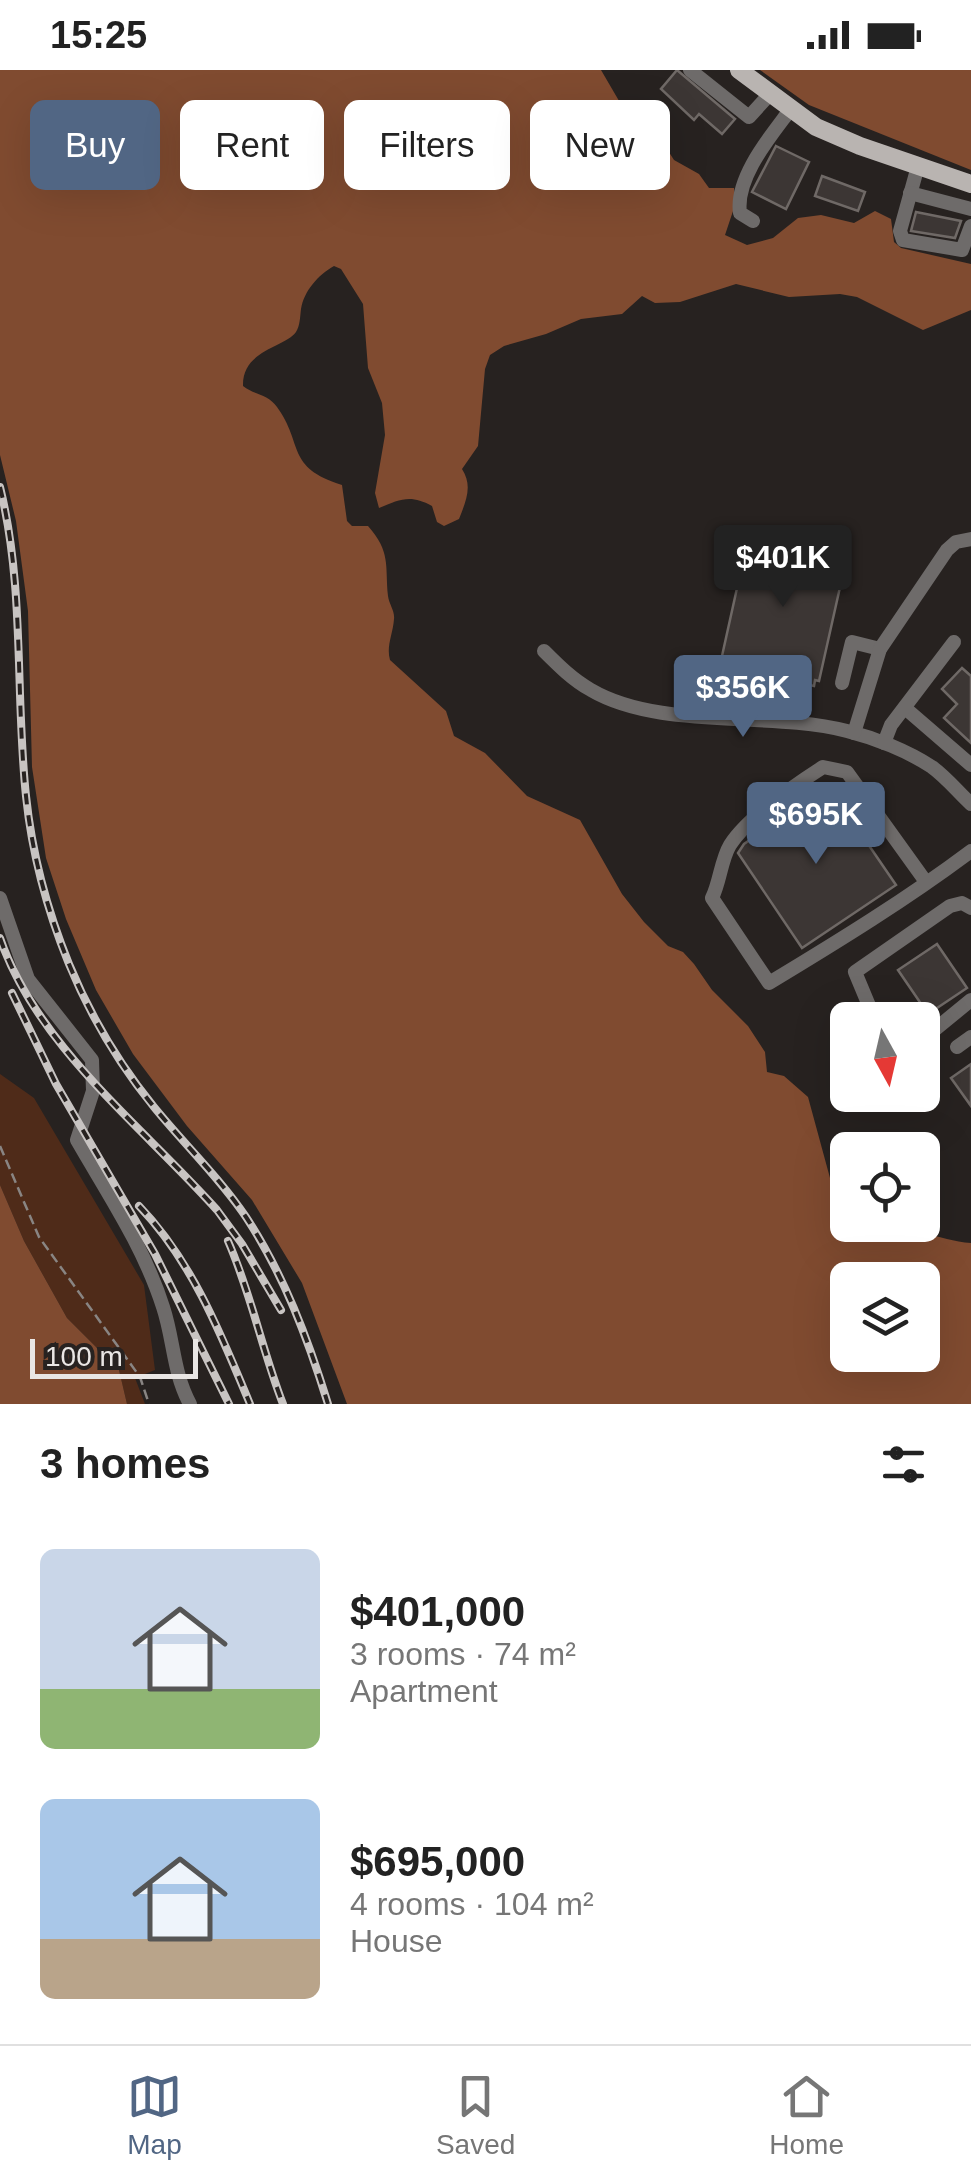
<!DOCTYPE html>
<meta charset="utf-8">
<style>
:root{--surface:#fff;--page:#f2f2f2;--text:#222;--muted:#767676;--line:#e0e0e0;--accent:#516684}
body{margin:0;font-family:Helvetica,sans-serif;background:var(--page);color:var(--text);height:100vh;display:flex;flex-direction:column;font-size:38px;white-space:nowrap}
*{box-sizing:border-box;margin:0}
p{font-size:32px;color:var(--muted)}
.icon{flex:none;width:55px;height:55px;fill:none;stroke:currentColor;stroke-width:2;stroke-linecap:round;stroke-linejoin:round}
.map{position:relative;height:1334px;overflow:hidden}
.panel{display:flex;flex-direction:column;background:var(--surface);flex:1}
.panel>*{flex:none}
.hud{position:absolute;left:30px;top:30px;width:912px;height:90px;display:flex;gap:20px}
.needle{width:65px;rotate:172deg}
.buttons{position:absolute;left:830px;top:932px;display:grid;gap:20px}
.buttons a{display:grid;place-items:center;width:110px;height:110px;border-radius:15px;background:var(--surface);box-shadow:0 10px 40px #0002;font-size:50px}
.scale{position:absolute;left:30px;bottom:25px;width:168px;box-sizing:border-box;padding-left:10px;border:5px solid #e9e6e4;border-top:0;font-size:28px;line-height:35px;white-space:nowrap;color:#e9e6e4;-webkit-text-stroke:8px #272220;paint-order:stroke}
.price{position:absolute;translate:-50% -85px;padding:0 22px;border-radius:10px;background:var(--accent);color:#fff;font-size:32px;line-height:65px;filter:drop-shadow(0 2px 5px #0008)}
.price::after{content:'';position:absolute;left:50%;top:60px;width:30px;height:22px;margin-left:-15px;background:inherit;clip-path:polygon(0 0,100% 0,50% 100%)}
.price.selected{background:#222;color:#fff}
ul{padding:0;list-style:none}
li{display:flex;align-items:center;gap:30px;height:250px;padding:0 40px}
li span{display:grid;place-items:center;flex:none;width:280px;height:200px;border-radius:15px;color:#555}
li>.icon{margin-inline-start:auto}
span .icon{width:120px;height:120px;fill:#fffc;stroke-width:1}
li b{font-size:42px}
h2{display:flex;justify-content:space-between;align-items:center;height:120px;padding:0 40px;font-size:42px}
.pill{padding:0 35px;border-radius:15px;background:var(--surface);box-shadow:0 10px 40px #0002;font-size:35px;line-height:90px}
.pill.selected{background:var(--accent);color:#fff}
.status{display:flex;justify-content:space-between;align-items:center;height:70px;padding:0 50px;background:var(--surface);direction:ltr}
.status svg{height:28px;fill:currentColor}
.tabs{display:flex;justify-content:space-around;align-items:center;height:140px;border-top:2px solid var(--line);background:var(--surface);font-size:28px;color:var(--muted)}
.tabs a{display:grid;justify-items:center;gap:5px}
.tabs .selected{color:var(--accent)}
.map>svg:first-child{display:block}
</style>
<div class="status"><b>15:25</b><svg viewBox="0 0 49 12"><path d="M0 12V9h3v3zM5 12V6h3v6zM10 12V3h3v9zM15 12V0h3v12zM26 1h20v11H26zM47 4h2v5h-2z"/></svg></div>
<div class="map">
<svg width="971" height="1334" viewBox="0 0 971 1334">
<rect width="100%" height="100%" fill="#272220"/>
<!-- green -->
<path fill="#4f2b19" d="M 0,1004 L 34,1028 L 144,1215 L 155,1300 L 135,1308 L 145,1334 L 127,1334 L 119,1300 L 67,1248 L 24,1171 L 0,1115 Z"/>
<!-- forest -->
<g fill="#804b30" fill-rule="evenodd">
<path d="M 0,0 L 601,0 L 622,36 L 656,62 L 674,90 L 699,104 L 709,118 L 734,118 L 735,135 L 725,165 L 747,175 L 773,168 L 798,148 L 821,145 L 854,153 L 875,141 L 891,149 L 894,172 L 901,178 L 971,194 L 971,240 L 923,260 L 857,227 L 840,224 L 789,227 L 736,214 L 680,232 L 655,233 L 642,226 L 622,244 L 581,249 L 546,264 L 504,276 L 490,285 L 485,299 L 478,376 L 462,399 C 473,416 466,431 459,449 L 444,456 L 437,452 L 432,436 C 411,424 400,429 379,438 L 375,423 L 385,365 L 382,333 L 368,298 L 363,234 L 341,199 L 334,196 C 318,205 304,221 301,239 C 300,247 300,256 296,262 C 284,278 242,280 243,316 C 254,325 268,324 277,337 C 304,374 285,397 342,415 L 347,451 L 352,456 L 368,456 C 391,482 385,495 388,526 C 389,534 395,541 394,549 C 393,564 386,576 390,590 L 446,641 L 454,666 L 485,683 L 527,726 L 580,750 L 622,824 L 644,852 L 668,876 L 683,882 L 694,894 L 712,920 L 748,956 L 765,982 L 767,1002 L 784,1006 L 808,1027 L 833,1119 L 832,1150 C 856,1181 891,1159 923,1164 C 940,1166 954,1172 971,1173 L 971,1334 L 347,1334 L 302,1213 L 252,1130 L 187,1056 L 133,984 L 96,920 L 66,849 L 46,788 L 32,697 L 28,541 L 16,451 L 0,385 ZM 848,1210 L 922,1210 L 922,1285 L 848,1285 Z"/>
<path d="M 760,0 L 971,0 L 971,100 L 809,35 Z"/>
<path d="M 0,1115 L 24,1171 L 67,1248 L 119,1300 L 127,1334 L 0,1334 Z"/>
</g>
<!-- building -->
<g fill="#3c3634" stroke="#6f6966" stroke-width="2.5">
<path d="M 677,0 L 735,49 L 722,64 L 699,44 L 694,50 L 661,19 Z"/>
<path d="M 776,76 L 809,92 L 786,139 L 752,122 Z"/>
<path d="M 822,106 L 865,122 L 858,141 L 815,126 Z"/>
<path d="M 916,142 L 961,151 L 955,168 L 911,161 Z"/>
<path d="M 749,464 L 847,486 L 819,611 L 815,610 L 814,616 L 720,595 Z"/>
<path d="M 962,598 L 971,606 L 971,673 L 944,648 L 957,634 L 942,619 Z"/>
<path d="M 829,717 L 896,815 L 802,878 L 738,783 L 744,774 Z"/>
<path d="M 937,874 L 967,918 L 928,944 L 898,900 Z"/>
<path d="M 971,994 L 971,1036 L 951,1008 Z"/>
</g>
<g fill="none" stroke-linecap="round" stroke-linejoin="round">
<!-- path -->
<path stroke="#898583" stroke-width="2.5" stroke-dasharray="10 5" stroke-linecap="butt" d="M 0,1076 L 39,1167 L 140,1307 L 149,1334"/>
<!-- minor -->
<g stroke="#6e6b6a" stroke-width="14">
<path d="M 690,0 L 749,47 L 769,25"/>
<path d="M 918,96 L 900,161 L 903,170 L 962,180 L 971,156"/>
<path d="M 910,123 L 971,139"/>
<path d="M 753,151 L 740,143 C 735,108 770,67 790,40"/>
<path d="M 544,581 C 559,596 573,610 591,620 C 659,660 770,641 847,661 C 875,668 908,681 932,697 C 946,707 958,722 971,734"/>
<path d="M 842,613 L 852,572 L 880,579"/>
<path d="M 905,638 L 971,695"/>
<path d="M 854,663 L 880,579 L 947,480 L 956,472 L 971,469"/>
<path d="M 884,673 L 891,655 L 954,572"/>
<path d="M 926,812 L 847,702 L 823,697 C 795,715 749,746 730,775 C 721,790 720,812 712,828 L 769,913 C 837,872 907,829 971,781"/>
<path d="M 0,828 L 28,909 L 92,990 L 93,1021 L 77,1070 C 108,1124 144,1177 163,1237 C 174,1270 173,1303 190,1334"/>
<path d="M 875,950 L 855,902 L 950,836 L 962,833 L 971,838"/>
<path d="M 922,970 L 971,930"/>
<path d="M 957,977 L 971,967"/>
</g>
<!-- major -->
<path stroke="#b9b4b1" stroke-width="18" d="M 739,0 L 816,57 L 860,76 L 971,114"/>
<defs>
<g id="rail">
<path d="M 0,417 C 25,519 15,622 26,726 C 32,784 47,840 69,894 C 90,945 119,994 154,1037 C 184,1074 219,1107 246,1147 C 284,1205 308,1269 328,1334"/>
<path d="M 0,868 C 37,976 142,1056 217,1140 L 242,1174 L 281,1240"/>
<path d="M 12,923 L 56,1014 L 155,1184 L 229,1334"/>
<path d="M 139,1136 C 192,1191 221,1264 250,1334"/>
<path d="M 228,1171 C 251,1223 262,1280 283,1334"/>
</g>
</defs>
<!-- rail casing -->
<use href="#rail" stroke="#c8c4c2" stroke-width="8"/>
<!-- rail -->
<use href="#rail" stroke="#272220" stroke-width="4" stroke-dasharray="11" stroke-linecap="butt"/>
</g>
</svg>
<div class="buttons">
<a><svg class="needle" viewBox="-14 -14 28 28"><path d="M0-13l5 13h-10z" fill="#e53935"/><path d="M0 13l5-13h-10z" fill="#767676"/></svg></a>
<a><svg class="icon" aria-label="locate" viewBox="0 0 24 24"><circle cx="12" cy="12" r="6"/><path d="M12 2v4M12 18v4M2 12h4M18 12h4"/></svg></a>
<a><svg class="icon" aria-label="layers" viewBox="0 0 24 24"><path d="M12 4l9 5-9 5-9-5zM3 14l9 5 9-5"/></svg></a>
</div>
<div class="scale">100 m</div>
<b class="price selected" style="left:783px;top:540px">$401K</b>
<b class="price" style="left:743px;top:670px">$356K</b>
<b class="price" style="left:816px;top:797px">$695K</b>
<div class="hud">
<a class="pill selected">Buy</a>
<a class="pill">Rent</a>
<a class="pill">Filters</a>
<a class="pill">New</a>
</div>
</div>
<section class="panel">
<h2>3 homes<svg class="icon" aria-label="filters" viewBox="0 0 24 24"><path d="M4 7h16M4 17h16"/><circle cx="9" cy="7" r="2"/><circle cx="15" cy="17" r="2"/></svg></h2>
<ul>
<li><span style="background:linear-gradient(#c9d6e8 70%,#8fb573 0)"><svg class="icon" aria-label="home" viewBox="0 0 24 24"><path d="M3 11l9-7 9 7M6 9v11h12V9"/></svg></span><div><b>$401,000</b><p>3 rooms · 74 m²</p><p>Apartment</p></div></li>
<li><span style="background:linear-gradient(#a9c7e8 70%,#b9a48a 0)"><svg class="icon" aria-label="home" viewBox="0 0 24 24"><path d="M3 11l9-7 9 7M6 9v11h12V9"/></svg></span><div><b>$695,000</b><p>4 rooms · 104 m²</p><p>House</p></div></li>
</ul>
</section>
<nav class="tabs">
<a class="selected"><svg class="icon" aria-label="map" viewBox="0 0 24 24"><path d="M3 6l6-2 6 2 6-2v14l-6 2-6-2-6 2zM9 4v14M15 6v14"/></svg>Map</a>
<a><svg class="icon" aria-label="saved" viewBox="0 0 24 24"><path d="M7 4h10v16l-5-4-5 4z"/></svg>Saved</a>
<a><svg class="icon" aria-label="home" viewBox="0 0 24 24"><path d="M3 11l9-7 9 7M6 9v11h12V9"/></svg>Home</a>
</nav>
